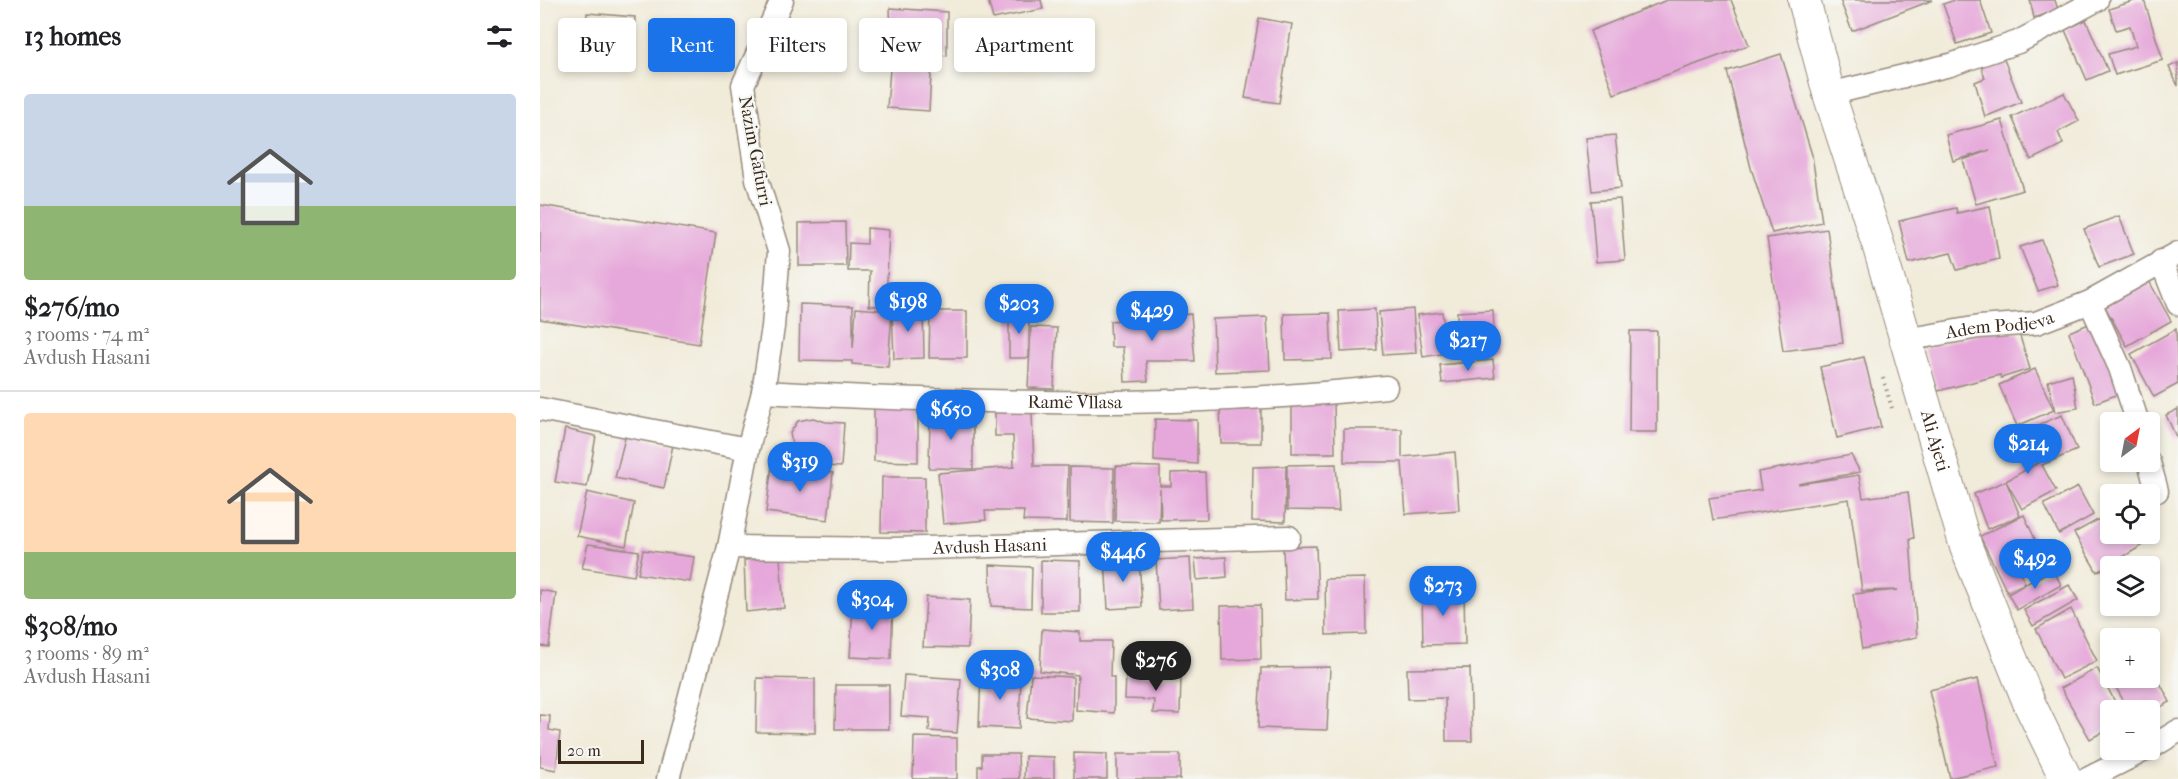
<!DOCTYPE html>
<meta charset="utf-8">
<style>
:root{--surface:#fff;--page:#f2f2f2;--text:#202124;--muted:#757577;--line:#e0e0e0;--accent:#1a73e8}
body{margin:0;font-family:"IM FELL French Canon",serif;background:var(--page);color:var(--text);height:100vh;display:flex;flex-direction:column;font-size:22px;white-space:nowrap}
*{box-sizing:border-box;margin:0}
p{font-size:20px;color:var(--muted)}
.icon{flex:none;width:33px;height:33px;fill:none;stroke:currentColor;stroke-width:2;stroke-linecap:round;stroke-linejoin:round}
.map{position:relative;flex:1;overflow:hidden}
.drawer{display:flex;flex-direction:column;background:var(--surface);width:540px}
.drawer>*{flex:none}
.guide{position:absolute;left:18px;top:18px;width:570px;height:54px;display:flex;gap:12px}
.needle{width:39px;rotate:32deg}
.buttons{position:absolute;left:1560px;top:412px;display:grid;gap:12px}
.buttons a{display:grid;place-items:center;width:60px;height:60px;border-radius:6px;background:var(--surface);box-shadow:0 3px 9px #0003;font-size:30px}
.scale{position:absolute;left:18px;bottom:15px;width:86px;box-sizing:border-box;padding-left:6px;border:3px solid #3b2a1e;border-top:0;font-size:16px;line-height:21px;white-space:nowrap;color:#3b2a1e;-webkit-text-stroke:4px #f6f6f2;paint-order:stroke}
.price{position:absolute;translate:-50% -51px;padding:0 14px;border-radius:21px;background:var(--accent);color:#fff;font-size:20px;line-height:39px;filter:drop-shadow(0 2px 3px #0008)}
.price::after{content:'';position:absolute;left:50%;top:36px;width:18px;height:14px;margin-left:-9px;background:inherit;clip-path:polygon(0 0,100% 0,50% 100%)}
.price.selected{background:#222;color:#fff}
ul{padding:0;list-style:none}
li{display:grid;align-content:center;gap:12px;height:318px;padding:0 24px}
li+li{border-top:2px solid var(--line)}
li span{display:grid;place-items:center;height:186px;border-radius:6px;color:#555}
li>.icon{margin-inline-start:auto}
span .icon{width:108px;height:108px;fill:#fffc;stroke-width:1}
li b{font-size:26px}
h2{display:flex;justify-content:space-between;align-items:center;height:72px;padding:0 24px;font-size:26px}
.tag{padding:0 21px;border-radius:6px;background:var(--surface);box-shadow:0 3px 9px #0003;font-size:21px;line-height:54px}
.tag.selected{background:var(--accent);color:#fff}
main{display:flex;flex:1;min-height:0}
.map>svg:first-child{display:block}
</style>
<main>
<section class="drawer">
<h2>13 homes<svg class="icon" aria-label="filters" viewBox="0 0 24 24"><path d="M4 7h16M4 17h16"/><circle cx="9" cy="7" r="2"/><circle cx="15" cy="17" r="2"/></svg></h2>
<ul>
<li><span style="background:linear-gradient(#c9d6e8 60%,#8fb573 0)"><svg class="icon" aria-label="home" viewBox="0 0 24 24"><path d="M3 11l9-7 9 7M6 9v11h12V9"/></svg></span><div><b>$276/mo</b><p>3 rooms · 74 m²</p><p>Avdush Hasani</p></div></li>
<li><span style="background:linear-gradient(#ffd9b3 75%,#8fb573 0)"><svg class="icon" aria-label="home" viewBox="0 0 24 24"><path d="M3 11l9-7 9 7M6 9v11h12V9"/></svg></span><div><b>$308/mo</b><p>3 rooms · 89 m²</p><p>Avdush Hasani</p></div></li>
</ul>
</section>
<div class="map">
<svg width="1638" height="779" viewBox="0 0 1638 779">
<rect width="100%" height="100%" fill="#f6f6f2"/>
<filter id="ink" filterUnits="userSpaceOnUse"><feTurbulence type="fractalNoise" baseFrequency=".0167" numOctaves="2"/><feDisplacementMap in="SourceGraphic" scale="12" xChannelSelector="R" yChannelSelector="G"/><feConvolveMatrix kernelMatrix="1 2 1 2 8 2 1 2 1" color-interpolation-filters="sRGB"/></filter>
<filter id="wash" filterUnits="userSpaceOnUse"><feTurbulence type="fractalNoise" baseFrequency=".008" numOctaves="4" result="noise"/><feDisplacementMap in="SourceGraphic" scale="24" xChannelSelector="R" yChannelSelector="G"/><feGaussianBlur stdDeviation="1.35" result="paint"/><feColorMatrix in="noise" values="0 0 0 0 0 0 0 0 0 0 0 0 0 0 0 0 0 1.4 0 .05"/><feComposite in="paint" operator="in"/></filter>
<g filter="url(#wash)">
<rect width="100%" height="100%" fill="#f1ebd9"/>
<g id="blocks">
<!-- building -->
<g fill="#e6a8da">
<path d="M 448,0 L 501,0 L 503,9 L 453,19 Z"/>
<path d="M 1127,0 L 1191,0 L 1209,45 L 1074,94 L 1050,31 Z"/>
<path d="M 1300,0 L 1393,0 L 1312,31 Z"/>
<path d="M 1415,0 L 1440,0 L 1451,33 L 1417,44 L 1403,4 Z"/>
<path d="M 1490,0 L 1515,0 L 1518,10 L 1494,18 Z"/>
<path d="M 1597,0 L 1604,0 L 1623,60 L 1575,75 L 1568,54 L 1596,46 L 1590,26 L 1576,30 L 1569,9 Z"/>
<path d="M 350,8 L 407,12 L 407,56 L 386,53 L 385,40 L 351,36 Z"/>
<path d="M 47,13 L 95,17 L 92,55 L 44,51 Z"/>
<path d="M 719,18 L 752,24 L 739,103 L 705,98 Z"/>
<path d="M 1546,20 L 1568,71 L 1547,80 L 1525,30 Z"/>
<path d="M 1241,54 L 1272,155 L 1282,222 L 1232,233 L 1211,168 L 1187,71 Z"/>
<path d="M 351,56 L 392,58 L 389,111 L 347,108 Z"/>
<path d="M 1463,57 L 1481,102 L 1445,117 L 1435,82 L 1445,78 L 1441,65 Z"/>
<path d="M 1638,63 L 1638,86 L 1629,67 Z"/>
<path d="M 1524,93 L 1539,121 L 1518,132 L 1523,144 L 1491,160 L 1472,117 Z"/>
<path d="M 1462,120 L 1483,190 L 1436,204 L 1423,160 L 1450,150 L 1413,161 L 1406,135 Z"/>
<path d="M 1075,135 L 1081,188 L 1052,191 L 1046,138 Z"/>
<path d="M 1080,199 L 1085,260 L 1056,262 L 1051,201 Z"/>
<path d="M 0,205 L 176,233 L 159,344 L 0,319 Z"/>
<path d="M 1450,206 L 1459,259 L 1417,270 L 1411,253 L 1369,263 L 1359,221 L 1416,208 L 1417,213 Z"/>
<path d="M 1579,216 L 1594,254 L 1559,267 L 1544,229 Z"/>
<path d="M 305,222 L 306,266 L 259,266 L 259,223 Z"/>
<path d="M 327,228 L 349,230 L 346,306 L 329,306 L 330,271 L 308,271 L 309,243 L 327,244 Z"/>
<path d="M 1287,229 L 1303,343 L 1243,351 L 1227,238 Z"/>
<path d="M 1502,240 L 1518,285 L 1498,291 L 1480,247 Z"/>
<path d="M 1608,279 L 1631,321 L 1587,346 L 1563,303 Z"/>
<path d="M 260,304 L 313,306 L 313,348 L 316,308 L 352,311 L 348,367 L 312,364 L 312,361 L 259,360 Z"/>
<path d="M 383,308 L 384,358 L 354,359 L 352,309 Z"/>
<path d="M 835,309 L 837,350 L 801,352 L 799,311 Z"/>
<path d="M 873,309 L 876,353 L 843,355 L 839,312 Z"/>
<path d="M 953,310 L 955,351 L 933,351 L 930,344 L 918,344 L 917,312 Z"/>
<path d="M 390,311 L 427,311 L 427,358 L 389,358 Z"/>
<rect x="469" y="311" width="20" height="47"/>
<path d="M 902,312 L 908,353 L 883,357 L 877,315 Z"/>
<path d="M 790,313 L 792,359 L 745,360 L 744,314 Z"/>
<path d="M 651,314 L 655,361 L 606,361 L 608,381 L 585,382 L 583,347 L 571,347 L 570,321 Z"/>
<path d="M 727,317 L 730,370 L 675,372 L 673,319 Z"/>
<path d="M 1554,322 L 1581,393 L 1555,403 L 1529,332 Z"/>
<path d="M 491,327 L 517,328 L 514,389 L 488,388 Z"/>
<path d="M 1636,329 L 1638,384 L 1614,397 L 1591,354 Z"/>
<path d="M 1090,331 L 1117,331 L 1117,432 L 1089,432 Z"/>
<path d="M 1447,331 L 1479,333 L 1490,369 L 1461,378 L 1460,375 L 1398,391 L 1384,349 Z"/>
<path d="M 1324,357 L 1341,427 L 1297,438 L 1280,367 Z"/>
<path d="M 953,360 L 955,378 L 902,383 L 900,365 Z"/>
<path d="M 1495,369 L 1514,410 L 1477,426 L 1459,385 Z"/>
<path d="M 1532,374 L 1538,408 L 1515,412 L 1508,381 Z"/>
<path d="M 752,400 L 794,400 L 795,453 L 752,453 Z"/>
<path d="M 721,402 L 721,443 L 681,443 L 680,403 Z"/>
<path d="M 334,406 L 378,407 L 378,462 L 334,461 Z"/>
<path d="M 1638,409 L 1638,441 L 1626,415 Z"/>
<path d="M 455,410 L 492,413 L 494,466 L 528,466 L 527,522 L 483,521 L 484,511 L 445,511 L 446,520 L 403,524 L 398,473 L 474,467 L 473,436 L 455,436 Z"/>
<path d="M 390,413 L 433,414 L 433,469 L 389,468 Z"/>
<path d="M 1522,415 L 1537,450 L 1502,465 L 1516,491 L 1482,509 L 1466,481 L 1480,516 L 1447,529 L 1434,494 L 1466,481 L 1500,462 L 1486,430 Z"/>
<path d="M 273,418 L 286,422 L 304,423 L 301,467 L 256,464 L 250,433 L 258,421 Z"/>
<path d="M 615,419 L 657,420 L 657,464 L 614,461 Z"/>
<path d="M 25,429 L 56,436 L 47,487 L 15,482 Z"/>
<path d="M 804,429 L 862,429 L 862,457 L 915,452 L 919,510 L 866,514 L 862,462 L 804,462 Z"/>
<path d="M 86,434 L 133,445 L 124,488 L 75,478 Z"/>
<path d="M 1311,455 L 1320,472 L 1258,484 L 1319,475 L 1323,498 L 1368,492 L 1374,538 L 1370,539 L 1377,637 L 1322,649 L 1313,594 L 1358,590 L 1322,591 L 1309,499 L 1173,520 L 1169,498 L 1221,490 L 1218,472 Z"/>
<path d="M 796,464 L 799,511 L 747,510 L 747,465 Z"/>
<path d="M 232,465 L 293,473 L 288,520 L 226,512 Z"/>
<path d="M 576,466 L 620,467 L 620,486 L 631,486 L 631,473 L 665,472 L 667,519 L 621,520 L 620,489 L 619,522 L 575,521 Z"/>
<path d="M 746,466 L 745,522 L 712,521 L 713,467 Z"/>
<path d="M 530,467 L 574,468 L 573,523 L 530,522 Z"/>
<path d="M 342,477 L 385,477 L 385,533 L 341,532 Z"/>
<path d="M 1538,487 L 1553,515 L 1519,534 L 1504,504 Z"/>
<path d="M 47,492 L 94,503 L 86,546 L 37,536 Z"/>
<path d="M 1570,513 L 1570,534 L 1608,534 L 1612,540 L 1557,572 L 1534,533 Z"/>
<path d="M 1484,515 L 1501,552 L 1476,564 L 1485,583 L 1467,592 L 1440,536 Z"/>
<path d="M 48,544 L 99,551 L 94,576 L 42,568 Z"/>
<path d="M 776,546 L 778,599 L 745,600 L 743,547 Z"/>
<path d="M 103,550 L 154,557 L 150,582 L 98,574 Z"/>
<path d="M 599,557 L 602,607 L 568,609 L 565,559 Z"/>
<path d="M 686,557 L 687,577 L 657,580 L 655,559 Z"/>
<path d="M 240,558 L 244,608 L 206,612 L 204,560 Z"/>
<path d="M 650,558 L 653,608 L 619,610 L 616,560 Z"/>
<path d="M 501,560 L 540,561 L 540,612 L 501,612 Z"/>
<path d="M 450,565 L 492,567 L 491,608 L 451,606 Z"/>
<path d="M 1513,569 L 1521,585 L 1477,610 L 1468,594 Z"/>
<path d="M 825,578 L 826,634 L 786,635 L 785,579 Z"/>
<path d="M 1529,585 L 1538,600 L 1493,626 L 1484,610 Z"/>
<path d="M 924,589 L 925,644 L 883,645 L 882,590 Z"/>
<path d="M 0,590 L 16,593 L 9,647 L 0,646 Z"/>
<path d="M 386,597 L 430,600 L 428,648 L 383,647 Z"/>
<path d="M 353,603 L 351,659 L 310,657 L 313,604 Z"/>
<path d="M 720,605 L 721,659 L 682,660 L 681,606 Z"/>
<path d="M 1531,609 L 1557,661 L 1521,679 L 1496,629 Z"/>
<path d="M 502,629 L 540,632 L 540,641 L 571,641 L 570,677 L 574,677 L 574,713 L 536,710 L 538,675 L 500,671 Z"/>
<path d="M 1610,664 L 1630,702 L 1610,713 L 1610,711 L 1589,711 L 1571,678 L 1610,678 Z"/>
<path d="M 790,667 L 787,730 L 718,728 L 721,668 Z"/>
<path d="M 930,668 L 932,741 L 906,741 L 905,698 L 868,699 L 867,669 Z"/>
<path d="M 1557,668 L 1580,711 L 1570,711 L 1570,728 L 1550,739 L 1521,688 Z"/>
<path d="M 441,673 L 481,676 L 479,729 L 439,727 Z"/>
<path d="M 364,675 L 421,679 L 417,733 L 389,731 L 390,718 L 361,716 Z"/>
<path d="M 491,675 L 533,677 L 532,721 L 487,718 Z"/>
<path d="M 586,675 L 641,678 L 640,714 L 613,713 L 614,700 L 585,699 Z"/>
<path d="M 217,678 L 275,679 L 275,733 L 216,732 Z"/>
<path d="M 1438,679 L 1458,767 L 1410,778 L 1389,690 Z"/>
<path d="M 296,685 L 349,685 L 349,729 L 295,729 Z"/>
<path d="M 0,715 L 10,716 L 9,730 L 20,732 L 16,770 L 0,767 Z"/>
<path d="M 374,737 L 417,738 L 417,779 L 373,779 Z"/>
<path d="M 534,753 L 567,754 L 567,779 L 534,779 Z"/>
<path d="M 442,754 L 478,754 L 479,779 L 438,779 L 438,766 L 442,766 Z"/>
<rect x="577" y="754" width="63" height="25"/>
<path d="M 485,756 L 514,757 L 514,779 L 484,779 Z"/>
</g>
</g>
</g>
<g filter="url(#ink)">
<use href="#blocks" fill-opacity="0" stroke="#968a7c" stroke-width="1.5"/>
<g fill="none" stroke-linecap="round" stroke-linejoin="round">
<defs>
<g id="minor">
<path d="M 1289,94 L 1410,65 L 1478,42 L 1557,0"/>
<path d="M 1621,261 L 1638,304"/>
<path d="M 1550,302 L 1580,368 L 1598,423"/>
<path id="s1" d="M 1365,340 L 1439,327 L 1496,323 L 1550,302 L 1638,253"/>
<path id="s2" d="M 223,392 C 431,403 640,410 846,387"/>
<path d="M 0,409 L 208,449"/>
<path d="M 1609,462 L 1617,491"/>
<path id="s3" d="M 189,547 L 353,549 L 749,537"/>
<path d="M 1610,748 L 1638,731"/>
<path d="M 128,779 L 189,547 L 208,449 L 223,392 L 233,327 L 239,251 L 217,179 L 203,85 L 242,0"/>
<path d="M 1547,779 L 1605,750"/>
</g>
<g id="secondary">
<path id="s4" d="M 1264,0 L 1289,94 L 1338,244 L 1426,547 L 1490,705 L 1526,779"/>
</g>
</defs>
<!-- minor casing -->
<use href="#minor" stroke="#968a7c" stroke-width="25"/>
<!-- secondary casing -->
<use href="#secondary" stroke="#968a7c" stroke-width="34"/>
<!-- path -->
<path stroke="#968a7c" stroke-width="4" stroke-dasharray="1.5 4.5" stroke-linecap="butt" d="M 1343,378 L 1352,408"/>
<!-- minor -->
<use href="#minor" stroke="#fff" stroke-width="22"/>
<!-- secondary -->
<use href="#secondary" stroke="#fff" stroke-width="32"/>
</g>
</g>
<g text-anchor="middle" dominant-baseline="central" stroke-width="4.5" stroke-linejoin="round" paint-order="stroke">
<!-- street labels -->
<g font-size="18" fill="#3b2a1e" stroke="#f6f6f2">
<text transform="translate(215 151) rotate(79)">Nazim Gafurri</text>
<text stroke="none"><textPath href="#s1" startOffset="96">Adem Podjeva</textPath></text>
<text stroke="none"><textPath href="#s2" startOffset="312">Ramë Vllasa</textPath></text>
<text stroke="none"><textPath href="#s4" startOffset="460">Ali Ajeti</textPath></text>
<text stroke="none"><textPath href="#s3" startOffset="261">Avdush Hasani</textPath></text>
</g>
</g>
</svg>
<div class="buttons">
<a><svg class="needle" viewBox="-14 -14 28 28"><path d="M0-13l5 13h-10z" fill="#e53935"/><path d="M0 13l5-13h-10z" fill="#757577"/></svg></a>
<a><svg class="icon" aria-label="locate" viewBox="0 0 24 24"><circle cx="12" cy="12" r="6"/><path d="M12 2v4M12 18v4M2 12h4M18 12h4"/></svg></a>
<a><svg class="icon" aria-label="layers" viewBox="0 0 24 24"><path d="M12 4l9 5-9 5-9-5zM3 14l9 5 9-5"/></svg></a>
<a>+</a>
<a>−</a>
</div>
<div class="scale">20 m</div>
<b class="price" style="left:368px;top:333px">$198</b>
<b class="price" style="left:479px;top:335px">$203</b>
<b class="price" style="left:612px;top:342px">$429</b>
<b class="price" style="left:928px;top:372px">$217</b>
<b class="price" style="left:411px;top:441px">$650</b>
<b class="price" style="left:1488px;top:475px">$214</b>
<b class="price" style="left:260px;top:493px">$319</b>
<b class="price" style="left:583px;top:583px">$446</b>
<b class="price" style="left:1495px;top:590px">$492</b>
<b class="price" style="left:903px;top:617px">$273</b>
<b class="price" style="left:332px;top:631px">$304</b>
<b class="price selected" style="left:616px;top:692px">$276</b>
<b class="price" style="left:460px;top:701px">$308</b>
<div class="guide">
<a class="tag">Buy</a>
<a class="tag selected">Rent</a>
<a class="tag">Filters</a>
<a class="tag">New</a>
<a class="tag">Apartment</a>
</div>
</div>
</main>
